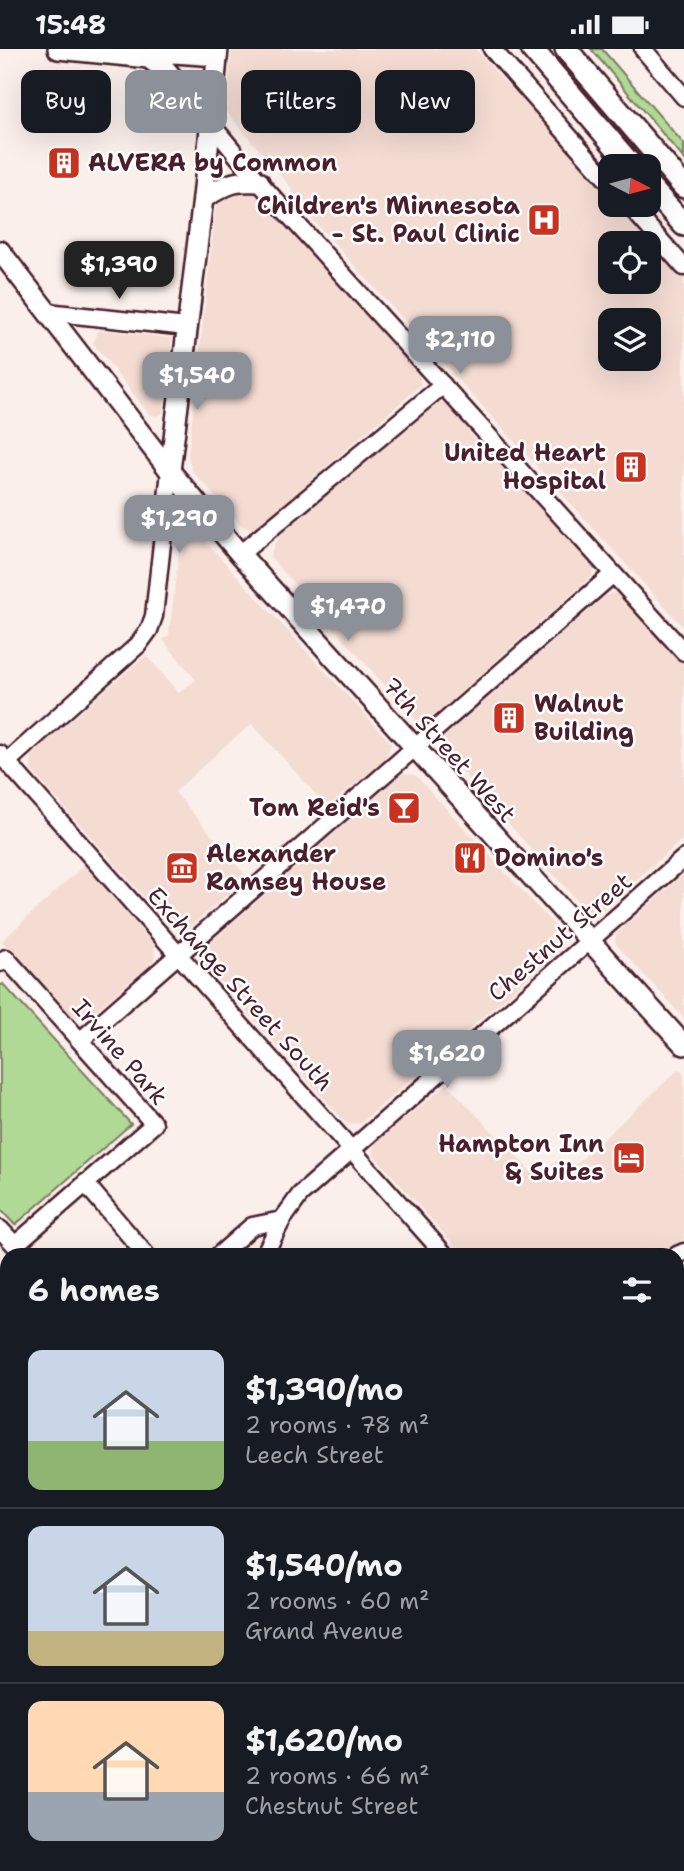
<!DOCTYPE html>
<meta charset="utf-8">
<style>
:root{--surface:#171b24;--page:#242831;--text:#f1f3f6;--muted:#9ea1a6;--line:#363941;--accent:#8c9099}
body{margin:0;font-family:"Shantell Sans",sans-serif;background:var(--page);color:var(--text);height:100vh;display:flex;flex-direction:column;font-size:26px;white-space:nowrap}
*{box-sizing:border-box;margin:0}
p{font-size:23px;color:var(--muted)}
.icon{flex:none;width:38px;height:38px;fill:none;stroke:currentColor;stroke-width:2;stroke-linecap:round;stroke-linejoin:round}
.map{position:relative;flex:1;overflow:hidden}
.sheet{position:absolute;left:0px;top:1199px;width:684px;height:625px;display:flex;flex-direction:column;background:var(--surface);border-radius:21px 21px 0 0;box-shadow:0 7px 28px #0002}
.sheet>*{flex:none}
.top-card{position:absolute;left:21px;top:21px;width:642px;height:63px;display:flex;gap:14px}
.needle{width:46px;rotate:96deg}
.fabs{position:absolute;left:598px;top:105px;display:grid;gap:14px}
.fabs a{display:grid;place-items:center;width:63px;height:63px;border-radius:14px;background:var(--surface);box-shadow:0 7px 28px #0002;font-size:35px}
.price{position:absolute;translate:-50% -60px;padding:0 16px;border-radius:14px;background:var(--accent);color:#fff;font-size:23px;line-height:46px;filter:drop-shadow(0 2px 4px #0008)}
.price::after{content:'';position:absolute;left:50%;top:42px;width:21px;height:16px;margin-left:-10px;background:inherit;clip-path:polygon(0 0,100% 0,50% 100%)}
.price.on{background:#222;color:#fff}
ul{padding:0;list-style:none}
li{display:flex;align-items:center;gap:21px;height:175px;padding:0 28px}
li+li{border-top:2px solid var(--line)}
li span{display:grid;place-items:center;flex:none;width:196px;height:140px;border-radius:14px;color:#555}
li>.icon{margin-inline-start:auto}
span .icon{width:84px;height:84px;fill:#fffc;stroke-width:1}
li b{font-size:30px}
h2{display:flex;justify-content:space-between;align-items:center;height:84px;padding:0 28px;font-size:30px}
.tag{padding:0 24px;border-radius:14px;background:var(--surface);box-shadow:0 7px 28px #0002;font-size:24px;line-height:63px}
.tag.on{background:var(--accent);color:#fff}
.status{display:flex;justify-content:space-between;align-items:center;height:49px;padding:0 35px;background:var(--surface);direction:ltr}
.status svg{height:19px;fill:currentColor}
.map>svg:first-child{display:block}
</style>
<div class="status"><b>15:48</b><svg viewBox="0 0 49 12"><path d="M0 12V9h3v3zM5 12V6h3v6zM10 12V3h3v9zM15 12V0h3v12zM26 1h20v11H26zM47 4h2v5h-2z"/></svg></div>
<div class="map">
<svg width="684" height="1822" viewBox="0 0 684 1822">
<rect width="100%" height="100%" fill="#faefeb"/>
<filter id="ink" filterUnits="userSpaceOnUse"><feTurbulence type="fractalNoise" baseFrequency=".0143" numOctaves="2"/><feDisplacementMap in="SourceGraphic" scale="14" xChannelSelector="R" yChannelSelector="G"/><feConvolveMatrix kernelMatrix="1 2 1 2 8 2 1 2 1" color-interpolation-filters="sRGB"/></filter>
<g filter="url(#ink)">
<!-- built -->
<g fill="#f4dcd3" fill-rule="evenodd">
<path d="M 232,0 L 476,0 L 504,33 L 515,37 L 611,145 L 611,156 L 620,156 L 684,228 L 684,579 L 303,160 L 288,135 L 226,62 ZM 611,194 L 649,194 L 649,233 L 611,233 ZM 611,271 L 649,271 L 649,310 L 611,310 Z"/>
<path d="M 244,138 L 260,145 L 420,326 L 420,337 L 253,481 L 242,477 L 192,422 L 188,407 L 216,157 L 223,146 Z"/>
<path d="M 99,281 L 172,289 L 163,364 L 158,367 L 150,366 L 93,294 Z"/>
<path d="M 434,353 L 447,354 L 468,377 L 468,382 L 486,402 L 495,406 L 560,478 L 593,518 L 592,527 L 429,671 L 417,672 L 270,508 L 274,495 L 280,486 Z"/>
<path d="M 185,480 L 195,481 L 391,694 L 386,710 L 327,758 L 252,675 L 226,696 L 175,743 L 247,828 L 188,880 L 173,880 L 31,721 L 32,705 L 146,606 L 179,644 L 196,631 L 163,591 L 169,586 L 181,485 Z"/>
<path d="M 614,543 L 623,548 L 684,616 L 684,789 L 598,864 L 588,864 L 443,701 L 443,689 L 605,547 Z"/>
<path d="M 403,724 L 415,726 L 564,887 L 562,899 L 360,1075 L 346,1074 L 202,912 L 204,899 Z"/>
<path d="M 84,816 L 155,897 L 154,912 L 89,967 L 73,968 L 2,892 Z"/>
<path d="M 684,825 L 684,969 L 615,894 L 616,885 Z"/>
<path d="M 679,1020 L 684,1026 L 684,1191 L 649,1206 L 463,1206 L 374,1106 L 374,1095 L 447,1035 L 535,1127 L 560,1110 L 570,1121 Z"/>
<path d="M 684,1325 L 684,1822 L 518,1822 L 519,1816 L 677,1816 L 677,1333 Z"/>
<path d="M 234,1817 L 454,1817 L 453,1822 L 240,1822 Z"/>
</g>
<!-- green -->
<g fill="#b0d996" stroke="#7d7c60" stroke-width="2">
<path d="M 591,0 L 602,0 L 684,95 L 684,110 Z"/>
<path d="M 3,935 L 131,1075 L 15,1176 L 0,1160 L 0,937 Z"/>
<path d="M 7,1431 L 7,1540 L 0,1528 L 0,1437 Z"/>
<path d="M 0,1740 L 7,1754 L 7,1816 L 39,1817 L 42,1822 L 0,1822 Z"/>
</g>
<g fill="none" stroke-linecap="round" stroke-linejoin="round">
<defs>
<g id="minor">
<path d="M 492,0 L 611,135"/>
<path d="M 643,0 L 684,48"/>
<path d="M 211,75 L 259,133 L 684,603"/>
<path d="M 629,156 L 684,218"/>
<path d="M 47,263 L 187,278"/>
<path d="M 240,505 L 443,336"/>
<path d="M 0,705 L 445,1206"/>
<path d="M 7,713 L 138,596 L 149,581 L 154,567 L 170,422"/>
<path d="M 0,914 L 6,909 L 154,1075 L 15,1196 L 0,1180"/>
<path d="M 81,991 L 613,525"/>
<path d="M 85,1134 L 146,1206"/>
<path d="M 219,1206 L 252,1177 L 282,1171"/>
<path d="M 264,1206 L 282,1171 L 300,1146 L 684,809"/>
<path d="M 677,1206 L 684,1203"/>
<path d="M 0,1402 L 7,1396"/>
<path d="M 0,1427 L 7,1420"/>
<path d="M 486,1822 L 487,1816"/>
</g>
<g id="major">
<path d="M 58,0 L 148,9 L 167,22 L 211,75"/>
<path d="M 148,9 L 174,4 L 217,7"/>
<path d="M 203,149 C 229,135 229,132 259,133"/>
<path d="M 0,202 L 170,422 L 240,505 L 684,996"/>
<path d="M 170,422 L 203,149 L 218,0"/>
<path d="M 677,1284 L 684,1276"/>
<path d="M 677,1320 L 684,1313"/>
<path d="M 463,1822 L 464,1816"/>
<path d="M 509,1822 L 510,1816"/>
</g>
<g id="highway">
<path d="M 532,0 L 632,117"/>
<path d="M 566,0 L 684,138"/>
<path d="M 649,137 L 684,176"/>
<path d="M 0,1632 L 7,1645"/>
<path d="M 0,1718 L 7,1731"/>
<path d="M 50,1816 L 53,1822"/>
<path d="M 95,1816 L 98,1822"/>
</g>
</defs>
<!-- minor casing -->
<use href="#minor" stroke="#4a1f2b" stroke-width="21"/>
<!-- major casing -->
<use href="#major" stroke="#4a1f2b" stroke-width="24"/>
<!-- highway casing -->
<use href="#highway" stroke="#4a1f2b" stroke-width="26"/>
<!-- minor -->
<use href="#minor" stroke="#fff" stroke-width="16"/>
<!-- major -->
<use href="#major" stroke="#fff" stroke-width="19"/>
<!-- highway -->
<use href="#highway" stroke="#fff" stroke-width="21"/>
<defs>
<g id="rail">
<path d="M 0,1555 L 7,1568"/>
<path d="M 0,1575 L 7,1588"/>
<path d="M 136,1816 L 139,1822"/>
</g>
</defs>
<!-- rail casing -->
<use href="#rail" stroke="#4a1f2b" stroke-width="7"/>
<!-- rail -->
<use href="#rail" stroke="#fff" stroke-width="4.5" stroke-dasharray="13" stroke-linecap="butt"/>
</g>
</g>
<!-- icons -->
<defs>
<symbol id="building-square" viewBox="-11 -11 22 22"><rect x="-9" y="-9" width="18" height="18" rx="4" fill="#c8321e" stroke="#fff"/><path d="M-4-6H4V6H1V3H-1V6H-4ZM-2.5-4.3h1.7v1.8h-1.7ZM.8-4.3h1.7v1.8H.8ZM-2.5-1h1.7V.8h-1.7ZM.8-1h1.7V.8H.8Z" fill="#fff"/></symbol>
<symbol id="hospital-square" viewBox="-11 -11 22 22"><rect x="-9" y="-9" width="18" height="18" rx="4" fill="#c8321e" stroke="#fff"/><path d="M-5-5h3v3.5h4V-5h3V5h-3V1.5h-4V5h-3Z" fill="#fff"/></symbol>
<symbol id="bar-square" viewBox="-11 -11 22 22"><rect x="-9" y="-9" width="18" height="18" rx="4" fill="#c8321e" stroke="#fff"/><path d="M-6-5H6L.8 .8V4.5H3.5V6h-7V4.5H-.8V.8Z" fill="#fff"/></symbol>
<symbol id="restaurant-square" viewBox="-11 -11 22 22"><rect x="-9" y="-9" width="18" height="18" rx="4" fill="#c8321e" stroke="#fff"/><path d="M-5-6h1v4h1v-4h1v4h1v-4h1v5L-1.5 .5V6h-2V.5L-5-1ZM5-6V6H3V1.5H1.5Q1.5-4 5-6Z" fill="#fff"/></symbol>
<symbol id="museum-square" viewBox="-11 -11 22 22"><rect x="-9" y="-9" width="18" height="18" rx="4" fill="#c8321e" stroke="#fff"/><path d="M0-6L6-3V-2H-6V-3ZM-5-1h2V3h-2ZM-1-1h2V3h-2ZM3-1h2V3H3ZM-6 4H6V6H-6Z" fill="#fff"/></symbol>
<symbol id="hotel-square" viewBox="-11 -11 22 22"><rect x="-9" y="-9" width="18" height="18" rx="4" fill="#c8321e" stroke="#fff"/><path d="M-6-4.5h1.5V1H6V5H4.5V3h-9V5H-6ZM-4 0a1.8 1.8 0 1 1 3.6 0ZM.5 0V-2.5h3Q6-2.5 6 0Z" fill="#fff"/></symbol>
</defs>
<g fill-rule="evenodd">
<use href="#building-square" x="45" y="95" width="38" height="38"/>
<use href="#hospital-square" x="525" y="152" width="38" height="38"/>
<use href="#building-square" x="612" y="399" width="38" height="38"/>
<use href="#building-square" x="490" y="650" width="38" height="38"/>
<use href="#bar-square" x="385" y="740" width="38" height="38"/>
<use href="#restaurant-square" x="451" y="790" width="38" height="38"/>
<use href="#museum-square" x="163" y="800" width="38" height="38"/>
<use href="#hotel-square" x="610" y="1090" width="38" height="38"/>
</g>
<g text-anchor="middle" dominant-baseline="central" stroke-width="5" stroke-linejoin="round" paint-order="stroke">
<!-- poi labels -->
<g font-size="24" font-weight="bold" fill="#4a1f2b" stroke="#fff" text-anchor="start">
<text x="88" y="114">ALVERA by Common</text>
<text x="520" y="157" text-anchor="end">Children's Minnesota<tspan x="520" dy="28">- St. Paul Clinic</tspan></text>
<text x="606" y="404" text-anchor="end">United Heart<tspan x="606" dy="28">Hospital</tspan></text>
<text x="534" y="655">Walnut<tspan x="534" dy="28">Building</tspan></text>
<text x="380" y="759" text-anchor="end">Tom Reid's</text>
<text x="206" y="805">Alexander<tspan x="206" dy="28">Ramsey House</tspan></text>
<text x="494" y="809">Domino's</text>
<text x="604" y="1095" text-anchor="end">Hampton Inn<tspan x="604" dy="28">&amp; Suites</tspan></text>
</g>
<!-- street labels -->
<g font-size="24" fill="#4a1f2b" stroke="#fff">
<text transform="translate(449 701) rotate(48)">7th Street West</text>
<text transform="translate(560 888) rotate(-41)">Chestnut Street</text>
<text transform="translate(240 940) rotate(48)">Exchange Street South</text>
<text transform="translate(120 1003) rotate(49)">Irvine Park</text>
</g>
</g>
</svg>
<div class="fabs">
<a><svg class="needle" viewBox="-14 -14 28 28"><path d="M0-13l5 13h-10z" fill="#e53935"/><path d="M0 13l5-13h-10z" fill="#9ea1a6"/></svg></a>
<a><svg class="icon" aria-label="locate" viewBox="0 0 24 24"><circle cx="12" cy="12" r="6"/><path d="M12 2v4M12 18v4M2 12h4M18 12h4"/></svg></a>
<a><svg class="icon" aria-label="layers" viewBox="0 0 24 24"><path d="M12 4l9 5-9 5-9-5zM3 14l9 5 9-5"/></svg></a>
</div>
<b class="price on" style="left:119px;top:252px">$1,390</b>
<b class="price" style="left:460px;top:327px">$2,110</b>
<b class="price" style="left:197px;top:363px">$1,540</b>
<b class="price" style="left:179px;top:506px">$1,290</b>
<b class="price" style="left:348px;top:594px">$1,470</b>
<b class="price" style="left:447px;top:1041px">$1,620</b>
<div class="top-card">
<a class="tag">Buy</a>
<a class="tag on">Rent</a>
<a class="tag">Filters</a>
<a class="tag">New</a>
</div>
<section class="sheet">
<h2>6 homes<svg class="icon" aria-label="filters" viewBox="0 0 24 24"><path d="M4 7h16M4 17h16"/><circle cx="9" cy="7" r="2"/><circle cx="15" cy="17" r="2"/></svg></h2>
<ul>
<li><span style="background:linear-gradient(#c9d6e8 65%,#8fb573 0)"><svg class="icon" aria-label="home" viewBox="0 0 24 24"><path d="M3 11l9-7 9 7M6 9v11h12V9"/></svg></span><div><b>$1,390/mo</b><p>2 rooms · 78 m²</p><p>Leech Street</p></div></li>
<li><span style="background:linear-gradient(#c9d6e8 75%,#c2b280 0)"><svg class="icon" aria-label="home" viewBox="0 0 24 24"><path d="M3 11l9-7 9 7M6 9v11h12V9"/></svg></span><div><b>$1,540/mo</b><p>2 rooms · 60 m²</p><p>Grand Avenue</p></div></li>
<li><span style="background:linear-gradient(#ffd9b3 65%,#9aa5b1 0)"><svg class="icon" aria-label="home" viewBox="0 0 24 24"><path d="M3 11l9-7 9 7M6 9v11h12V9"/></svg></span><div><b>$1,620/mo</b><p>2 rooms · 66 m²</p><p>Chestnut Street</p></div></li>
</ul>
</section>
</div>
